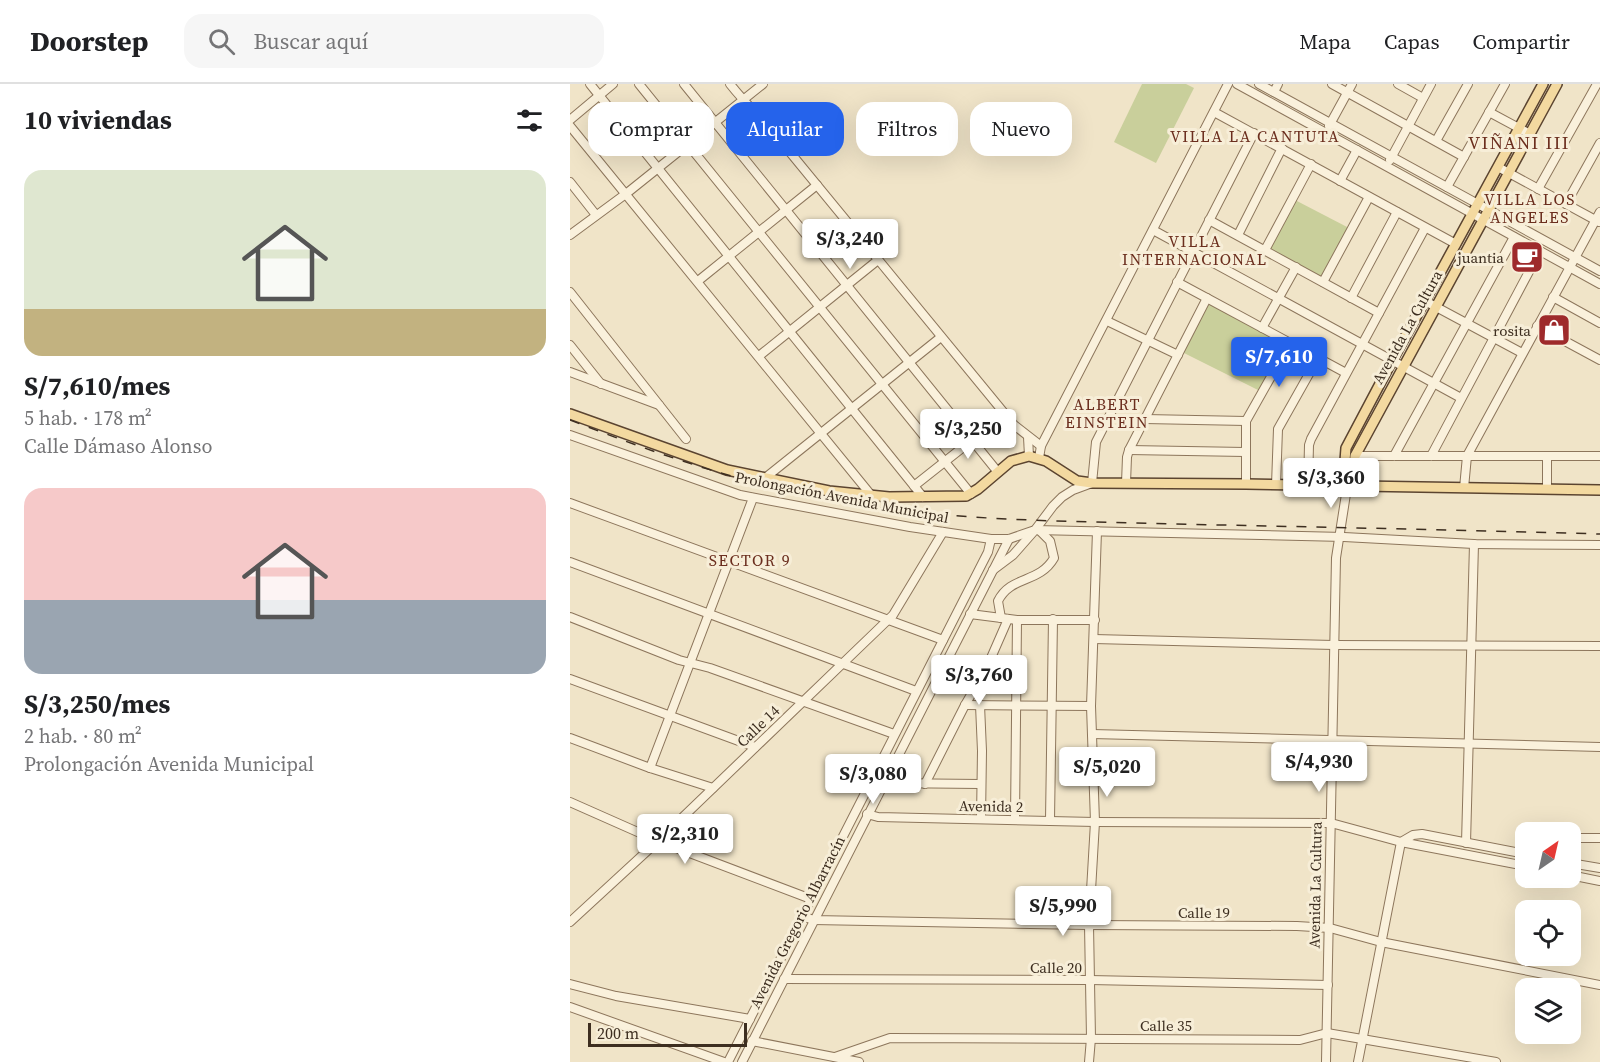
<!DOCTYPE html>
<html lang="es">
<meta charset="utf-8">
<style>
:root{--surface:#fff;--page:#f6f6f6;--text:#202124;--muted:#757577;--line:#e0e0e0;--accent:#2563eb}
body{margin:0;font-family:"Source Serif 4",serif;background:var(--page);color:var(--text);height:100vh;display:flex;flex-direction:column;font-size:22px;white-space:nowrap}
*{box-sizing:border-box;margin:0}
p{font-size:20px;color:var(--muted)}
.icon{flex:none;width:33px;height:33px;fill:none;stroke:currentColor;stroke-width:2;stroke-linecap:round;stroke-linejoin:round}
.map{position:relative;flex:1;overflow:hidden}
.side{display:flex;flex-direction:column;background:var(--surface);width:570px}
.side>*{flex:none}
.top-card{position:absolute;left:18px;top:18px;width:570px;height:54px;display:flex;gap:12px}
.needle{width:39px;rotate:34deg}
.tools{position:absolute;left:945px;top:738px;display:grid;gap:12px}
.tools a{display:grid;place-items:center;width:66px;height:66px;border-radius:12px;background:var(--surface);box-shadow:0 6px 24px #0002;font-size:30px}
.scale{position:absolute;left:18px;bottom:15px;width:159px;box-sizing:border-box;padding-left:6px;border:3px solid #3d2e20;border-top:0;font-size:16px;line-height:21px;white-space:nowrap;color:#3d2e20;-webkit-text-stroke:4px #f7eed8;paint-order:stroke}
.price{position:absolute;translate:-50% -51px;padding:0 14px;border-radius:6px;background:#fff;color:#222;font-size:20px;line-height:39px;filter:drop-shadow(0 2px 3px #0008)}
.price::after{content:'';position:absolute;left:50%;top:36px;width:18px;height:14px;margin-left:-9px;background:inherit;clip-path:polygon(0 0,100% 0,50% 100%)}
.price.active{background:var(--accent);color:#fff}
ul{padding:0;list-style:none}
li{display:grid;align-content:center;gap:12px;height:318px;padding:0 24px}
li span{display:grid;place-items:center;height:186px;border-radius:18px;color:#555}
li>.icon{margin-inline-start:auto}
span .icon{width:108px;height:108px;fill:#fffc;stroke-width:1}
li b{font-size:26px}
h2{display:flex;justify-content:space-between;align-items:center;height:72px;padding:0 24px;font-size:26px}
.pill{padding:0 21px;border-radius:18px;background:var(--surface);box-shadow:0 6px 24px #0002;font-size:21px;line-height:54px}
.pill.active{background:var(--accent);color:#fff}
header{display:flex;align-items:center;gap:36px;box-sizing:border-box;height:84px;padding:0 30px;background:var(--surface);border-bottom:2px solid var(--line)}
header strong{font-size:28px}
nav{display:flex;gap:33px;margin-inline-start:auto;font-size:21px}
.search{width:420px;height:54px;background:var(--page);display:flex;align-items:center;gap:15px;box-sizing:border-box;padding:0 21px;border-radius:18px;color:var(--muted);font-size:22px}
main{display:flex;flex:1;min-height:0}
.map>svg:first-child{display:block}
</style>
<header>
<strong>Doorstep</strong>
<div class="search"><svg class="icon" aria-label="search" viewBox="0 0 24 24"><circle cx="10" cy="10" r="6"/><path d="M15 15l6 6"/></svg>Buscar aquí</div>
<nav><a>Mapa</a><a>Capas</a><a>Compartir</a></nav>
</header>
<main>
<section class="side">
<h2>10 viviendas<svg class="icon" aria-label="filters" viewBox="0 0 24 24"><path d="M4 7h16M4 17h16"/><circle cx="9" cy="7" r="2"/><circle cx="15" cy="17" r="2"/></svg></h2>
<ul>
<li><span style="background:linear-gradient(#dfe7d0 75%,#c2b280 0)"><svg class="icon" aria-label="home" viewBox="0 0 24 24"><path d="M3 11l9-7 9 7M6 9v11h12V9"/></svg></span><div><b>S/7,610/mes</b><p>5 hab. · 178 m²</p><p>Calle Dámaso Alonso</p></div></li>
<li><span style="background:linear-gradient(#f6c9c9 60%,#9aa5b1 0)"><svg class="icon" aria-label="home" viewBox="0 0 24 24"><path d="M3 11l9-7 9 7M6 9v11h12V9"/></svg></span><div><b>S/3,250/mes</b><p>2 hab. · 80 m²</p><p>Prolongación Avenida Municipal</p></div></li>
</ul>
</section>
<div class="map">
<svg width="1030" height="978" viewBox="0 0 1030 978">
<rect width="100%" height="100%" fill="#f0e4c8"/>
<!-- green -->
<g fill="#c9cf9b">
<path d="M 572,0 L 616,0 L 624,4 L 586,79 L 544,58 Z"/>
<path d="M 725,116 L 779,144 L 752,195 L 698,165 Z"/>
<path d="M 638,218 L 716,261 L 690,307 L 612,268 Z"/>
</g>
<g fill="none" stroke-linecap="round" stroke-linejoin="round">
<defs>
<g id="minor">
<path d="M 20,0 L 353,413"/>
<path d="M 69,0 L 401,410"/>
<path d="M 114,0 L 427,387"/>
<path d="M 160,0 C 174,18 190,33 205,50 L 444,341 L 471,362"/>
<path d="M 667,0 L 1030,200"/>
<path d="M 689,0 L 1030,187"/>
<path d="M 762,0 L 894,73"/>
<path d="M 828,0 L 853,14"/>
<path d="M 704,8 L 708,0"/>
<path d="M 644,28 L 886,160"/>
<path d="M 919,28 L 960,50"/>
<path d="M 0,36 L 43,0"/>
<path d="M 0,42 L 301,411"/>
<path d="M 759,42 L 782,0"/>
<path d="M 866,57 L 898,0"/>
<path d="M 820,76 L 861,0"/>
<path d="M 928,83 L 1029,138"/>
<path d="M 770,97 L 787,66"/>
<path d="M 0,98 L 26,131"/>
<path d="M 877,103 L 935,0"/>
<path d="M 968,105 L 1027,0"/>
<path d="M 996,120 L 1030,59"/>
<path d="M 639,136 L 809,229"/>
<path d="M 583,146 L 891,314"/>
<path d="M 0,151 L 57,109 L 193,0"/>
<path d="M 668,151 L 712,64"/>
<path d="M 695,166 L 741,80"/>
<path d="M 128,197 L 247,101"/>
<path d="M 607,198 L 776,289"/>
<path d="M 753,198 L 799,113"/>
<path d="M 0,208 L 116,355"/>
<path d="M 983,213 L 1030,239"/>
<path d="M 781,214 L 827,128"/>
<path d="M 855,217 L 952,269"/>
<path d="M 537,237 L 608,271"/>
<path d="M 967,242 L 1030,276"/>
<path d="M 692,244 L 726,183"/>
<path d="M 0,261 L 31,300"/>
<path d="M 189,272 L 308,176"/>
<path d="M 0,288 L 89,321"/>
<path d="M 575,335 L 676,337"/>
<path d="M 0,351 L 170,411 L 340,443 L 421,455 L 439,455 L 465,446 L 483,422 L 492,413 L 503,406 L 522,399 L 526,358 L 684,49"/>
<path d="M 458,353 L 459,372"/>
<path d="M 559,366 L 675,368"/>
<path d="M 785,372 L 1030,372"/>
<path d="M 824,372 L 944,153"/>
<path d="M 861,372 L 970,167"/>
<path d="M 469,374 L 471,362 L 658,0"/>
<path d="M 195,394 L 371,253"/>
<path d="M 556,399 L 557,373 L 559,366 L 637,214"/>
<path d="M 676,400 L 676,337 L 720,259"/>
<path d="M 706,401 L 708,345 L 748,274"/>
<path d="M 344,402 L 435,330"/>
<path d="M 738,402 L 739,361 L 741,355 L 855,144"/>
<path d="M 894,404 L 897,372 L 1030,128"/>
<path d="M 977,405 L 977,372"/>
<path d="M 0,419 L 373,556"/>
<path d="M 0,478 L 346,607"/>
<path d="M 423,486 L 443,471 L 465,446 L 774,453 L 904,460 L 1030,461"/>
<path d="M 400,530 L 447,536 L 525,536"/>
<path d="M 0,533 L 109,576 L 140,584 L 324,650"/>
<path d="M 431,534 L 428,517 C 441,491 469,500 484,474 L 480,457 L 470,447"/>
<path d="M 524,555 L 764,561 L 1030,562"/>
<path d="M 0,595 L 185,663"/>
<path d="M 395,621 L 521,622"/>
<path d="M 410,621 L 412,667 L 411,735"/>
<path d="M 522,650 L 1030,663"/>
<path d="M 0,654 L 80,684 L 143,704"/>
<path d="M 80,684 L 183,414"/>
<path d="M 313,699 L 410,700"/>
<path d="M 355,700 L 395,621 L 417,583 L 438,535"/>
<path d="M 0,718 L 88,757 L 241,815"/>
<path d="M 297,730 L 308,733 L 525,738 L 761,739 L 831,758 L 956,782"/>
<path d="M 445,735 L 447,536"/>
<path d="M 480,736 L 483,535"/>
<path d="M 1000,754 L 1030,754"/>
<path d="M 831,758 L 843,751 L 852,750 L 956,770"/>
<path d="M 896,759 L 904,460"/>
<path d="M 1000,779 L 1030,784"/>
<path d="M 1000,791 L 1030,797"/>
<path d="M 233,832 L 243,836 L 519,841 L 727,842 L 760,844 L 811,858 L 1030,901"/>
<path d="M 0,838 L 88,757 L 323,531 L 373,448"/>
<path d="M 214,895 L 520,896 L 758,901"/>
<path d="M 0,900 L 46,912 L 180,935"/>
<path d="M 0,923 L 154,978"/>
<path d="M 182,957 L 289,978"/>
<path d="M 265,973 L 320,954 L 730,956 L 757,949 L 926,978"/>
<path d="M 158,978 L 418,468 L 421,455"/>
<path d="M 172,978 L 439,455"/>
<path d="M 519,978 L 521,954 L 519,841 L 525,738 L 521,622 L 527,447"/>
<path d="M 756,978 L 766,474 L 776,410 L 782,403"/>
<path d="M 788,978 L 831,758"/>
</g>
<g id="major">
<path d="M 0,330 L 157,386 L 259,407 L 319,413 L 396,412 L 408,405 L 441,377 L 459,372 L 476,377 L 507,397 L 522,399 L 676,400 L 1030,406"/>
<path d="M 773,403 L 776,364 L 822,277 L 973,0"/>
<path d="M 782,403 L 785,372 L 791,361 L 987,0"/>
</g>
</defs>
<!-- minor casing -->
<use href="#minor" stroke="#8d765c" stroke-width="10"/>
<!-- major casing -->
<use href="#major" stroke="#5b4430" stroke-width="12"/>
<!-- minor -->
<use href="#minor" stroke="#faf1dc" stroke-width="8"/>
<!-- major -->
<use href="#major" stroke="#f3d9a0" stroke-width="9"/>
<!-- rail -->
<path stroke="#3d2e20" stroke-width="1.5" stroke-dasharray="10 10" stroke-linecap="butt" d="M 0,336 C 89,371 177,401 271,418 C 381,437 493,437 605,440 C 747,443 888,446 1030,450"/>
</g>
<!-- icons -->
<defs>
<symbol id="cafe-square" viewBox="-11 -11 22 22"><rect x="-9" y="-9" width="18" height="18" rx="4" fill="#9e2a2b" stroke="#f7eed8"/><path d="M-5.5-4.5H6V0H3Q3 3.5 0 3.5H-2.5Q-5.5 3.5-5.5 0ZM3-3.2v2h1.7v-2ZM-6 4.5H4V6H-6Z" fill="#fff"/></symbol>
<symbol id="shop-square" viewBox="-11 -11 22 22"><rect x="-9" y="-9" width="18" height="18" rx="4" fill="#9e2a2b" stroke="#f7eed8"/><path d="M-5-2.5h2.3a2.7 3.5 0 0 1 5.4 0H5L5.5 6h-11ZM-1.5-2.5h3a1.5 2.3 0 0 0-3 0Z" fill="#fff"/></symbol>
</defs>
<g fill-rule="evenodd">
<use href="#cafe-square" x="938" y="154" width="38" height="38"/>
<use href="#shop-square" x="965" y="227" width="38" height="38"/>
</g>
<g text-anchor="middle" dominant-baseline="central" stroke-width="6" stroke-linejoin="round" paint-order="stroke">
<!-- poi labels -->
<g font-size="15" fill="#3d2e20" stroke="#f7eed8" text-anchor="end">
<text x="934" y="173">juantia</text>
<text x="961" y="246">rosita</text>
</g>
<!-- street labels -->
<g font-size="15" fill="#3d2e20" stroke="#f7eed8">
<text transform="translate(837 243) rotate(-61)">Avenida La Cultura</text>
<text transform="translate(272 413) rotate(11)">Prolongación Avenida Municipal</text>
<text transform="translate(188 642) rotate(-44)">Calle 14</text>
<text transform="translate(421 722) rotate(1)">Avenida 2</text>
<text transform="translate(745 801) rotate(-89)">Avenida La Cultura</text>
<text x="634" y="828">Calle 19</text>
<text transform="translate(227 838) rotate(-63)">Avenida Gregorio Albarracín</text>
<text x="486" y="883">Calle 20</text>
<text x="596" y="941">Calle 35</text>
</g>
<!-- neighbourhood labels -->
<g font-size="16" letter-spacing="1.5" fill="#6b2e1e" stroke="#f7eed8">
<text x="685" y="52">VILLA LA CANTUTA</text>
<text x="960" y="115">VILLA LOS<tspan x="960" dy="18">ANGELES</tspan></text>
<text x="625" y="157">VILLA<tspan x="625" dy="18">INTERNACIONAL</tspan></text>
<text x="537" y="320">ALBERT<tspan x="537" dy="18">EINSTEIN</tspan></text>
<text x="180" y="476">SECTOR 9</text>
</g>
<!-- quarter labels -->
<g font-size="18" letter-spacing="1.5" fill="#6b2e1e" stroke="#f7eed8">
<text x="949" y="58">VIÑANI III</text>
</g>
</g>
</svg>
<div class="tools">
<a><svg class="needle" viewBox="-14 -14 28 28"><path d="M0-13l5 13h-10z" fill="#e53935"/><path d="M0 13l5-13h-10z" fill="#757577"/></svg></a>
<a><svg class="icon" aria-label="locate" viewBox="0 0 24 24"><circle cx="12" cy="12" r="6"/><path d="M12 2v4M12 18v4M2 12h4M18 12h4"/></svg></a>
<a><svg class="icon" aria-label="layers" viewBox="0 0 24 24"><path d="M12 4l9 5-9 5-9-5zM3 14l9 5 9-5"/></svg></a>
</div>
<div class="scale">200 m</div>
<b class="price" style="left:280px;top:186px">S/3,240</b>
<b class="price active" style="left:709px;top:304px">S/7,610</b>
<b class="price" style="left:398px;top:376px">S/3,250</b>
<b class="price" style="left:761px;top:425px">S/3,360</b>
<b class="price" style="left:409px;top:622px">S/3,760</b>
<b class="price" style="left:749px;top:709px">S/4,930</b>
<b class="price" style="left:537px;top:714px">S/5,020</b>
<b class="price" style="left:303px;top:721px">S/3,080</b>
<b class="price" style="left:115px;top:781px">S/2,310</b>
<b class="price" style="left:493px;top:853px">S/5,990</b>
<div class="top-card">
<a class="pill">Comprar</a>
<a class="pill active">Alquilar</a>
<a class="pill">Filtros</a>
<a class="pill">Nuevo</a>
</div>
</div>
</main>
